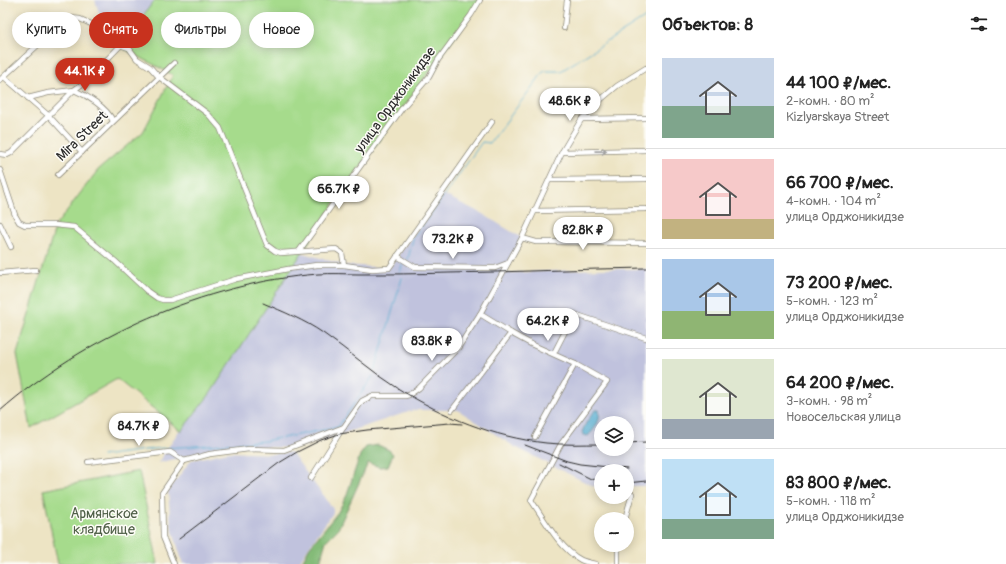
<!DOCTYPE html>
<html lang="ru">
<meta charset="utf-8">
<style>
:root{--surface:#fff;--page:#f6f6f6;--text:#222;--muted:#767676;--line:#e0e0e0;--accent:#c8321e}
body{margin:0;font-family:Pangolin,sans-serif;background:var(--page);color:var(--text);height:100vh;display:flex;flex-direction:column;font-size:15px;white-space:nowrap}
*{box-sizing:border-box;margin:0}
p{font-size:13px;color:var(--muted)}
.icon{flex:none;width:22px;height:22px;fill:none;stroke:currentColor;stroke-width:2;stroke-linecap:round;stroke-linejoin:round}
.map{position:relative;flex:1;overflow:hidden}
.details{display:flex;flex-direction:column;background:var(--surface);width:360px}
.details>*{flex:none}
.guide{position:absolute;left:12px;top:12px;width:380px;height:36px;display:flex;gap:8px}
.fabs{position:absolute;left:594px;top:416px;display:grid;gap:8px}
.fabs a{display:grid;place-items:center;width:40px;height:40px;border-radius:50%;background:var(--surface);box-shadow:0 2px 10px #0003;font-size:20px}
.price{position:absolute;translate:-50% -34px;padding:0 9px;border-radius:14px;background:#fff;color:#222;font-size:13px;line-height:26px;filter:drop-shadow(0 1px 2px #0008)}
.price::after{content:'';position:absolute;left:50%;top:24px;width:12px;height:9px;margin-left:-6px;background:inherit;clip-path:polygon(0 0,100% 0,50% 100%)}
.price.active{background:var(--accent);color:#fff}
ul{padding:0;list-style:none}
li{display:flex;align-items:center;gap:12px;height:100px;padding:0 16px}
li+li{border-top:1px solid var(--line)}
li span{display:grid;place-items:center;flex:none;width:112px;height:80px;border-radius:0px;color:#555}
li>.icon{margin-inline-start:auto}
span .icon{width:48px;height:48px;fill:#fffc;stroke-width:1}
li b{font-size:17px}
h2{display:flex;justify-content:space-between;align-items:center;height:48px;padding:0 16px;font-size:17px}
.chip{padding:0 14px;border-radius:18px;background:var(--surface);box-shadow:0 2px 10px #0003;font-size:14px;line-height:36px}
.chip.active{background:var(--accent);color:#fff}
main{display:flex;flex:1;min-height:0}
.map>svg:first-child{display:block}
</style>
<main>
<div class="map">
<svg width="646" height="564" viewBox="0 0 646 564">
<rect width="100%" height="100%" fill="#fdfcf7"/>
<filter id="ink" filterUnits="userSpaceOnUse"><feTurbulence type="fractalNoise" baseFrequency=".025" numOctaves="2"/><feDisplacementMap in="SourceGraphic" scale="8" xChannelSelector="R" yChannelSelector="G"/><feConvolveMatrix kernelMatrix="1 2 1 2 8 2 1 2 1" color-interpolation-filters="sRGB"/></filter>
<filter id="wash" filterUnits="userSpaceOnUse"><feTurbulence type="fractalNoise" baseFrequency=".012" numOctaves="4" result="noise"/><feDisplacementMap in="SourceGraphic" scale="16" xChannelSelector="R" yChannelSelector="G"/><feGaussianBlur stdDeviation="0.9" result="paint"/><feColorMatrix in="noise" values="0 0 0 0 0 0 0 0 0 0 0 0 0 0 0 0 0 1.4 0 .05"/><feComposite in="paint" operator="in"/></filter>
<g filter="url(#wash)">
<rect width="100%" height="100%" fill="#ede4c4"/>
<!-- industrial -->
<g fill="#c0c2dd" fill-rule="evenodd">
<path d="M 95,0 L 157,0 L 118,45 L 104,29 Z"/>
<path d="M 442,194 L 481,213 L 522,238 L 505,273 L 601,269 L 646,269 L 646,486 L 627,486 L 627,471 L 601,471 L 601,486 L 593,486 L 515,447 L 458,410 L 414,410 L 299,448 L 229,446 L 158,463 L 296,251 L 344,265 L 389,268 ZM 601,423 L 627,423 L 627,449 L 601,449 Z"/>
<path d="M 228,452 L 273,454 L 291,452 L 333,509 L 333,513 L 308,548 L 298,564 L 183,564 L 171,525 L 168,491 L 191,460 Z"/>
</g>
<!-- green -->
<g fill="#a6db8c" stroke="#68835c">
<path d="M 155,0 L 481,0 L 335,202 L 210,394 L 181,431 L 117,379 L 31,428 L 17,354 L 56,225 L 98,170 L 143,132 L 173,75 L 119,46 Z"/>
<path d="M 139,471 L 158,564 L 58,564 L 43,490 Z"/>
</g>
<!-- forest -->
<path fill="#84bb78" stroke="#587352" d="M 378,445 L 389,450 L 393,454 L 388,466 L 380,467 L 368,463 L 338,529 L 326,541 L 320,562 L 318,564 L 301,564 L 309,548 L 338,512 L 346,497 L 360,455 L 366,447 Z"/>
<!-- water -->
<path fill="#52acd0" stroke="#3e6c7e" d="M 595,410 L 599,410 C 601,421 596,428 588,436 L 584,435 L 582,432 L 586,423 Z"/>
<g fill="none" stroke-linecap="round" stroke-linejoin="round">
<!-- stream -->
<g stroke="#52acd0" stroke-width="1">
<path d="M 408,259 L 413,239 L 482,142 L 490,143 L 544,71 L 561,71 L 646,17"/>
<path d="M 400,273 L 402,265 L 404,263"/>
<path d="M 375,370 L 402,278"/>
<path d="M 282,438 L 338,427 L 373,376"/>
<path d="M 102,456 L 152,449 L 265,441 L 279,438"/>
</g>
</g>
</g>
<g filter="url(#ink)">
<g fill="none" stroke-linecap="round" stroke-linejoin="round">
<defs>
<g id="minor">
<path d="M 564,28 L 567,0"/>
<path d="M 4,77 L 49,116 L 82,152"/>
<path d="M 0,80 L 66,19 L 71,18 L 80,19 L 98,27 L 117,44 L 129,48 L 137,59 L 150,67 L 158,76 L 208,114 L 220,128 L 267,245 L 275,251 L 281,253 L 336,249 L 342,253 L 344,265"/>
<path d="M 28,98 L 48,93 L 74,90 L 85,82 L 120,46"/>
<path d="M 582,119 L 646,118"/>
<path d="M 562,152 L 646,150"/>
<path d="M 0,154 L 7,155 L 11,153 L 74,90 C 88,96 106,107 113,121"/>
<path d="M 0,170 L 15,215 L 19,222 L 25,225 L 55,225 L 74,227 L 115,261 L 147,291 L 157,298 L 163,300 L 170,300 L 236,279 L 288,269 L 317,265 L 344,265 L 372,269 L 389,268 L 492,122"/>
<path d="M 58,175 L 174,63"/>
<path d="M 549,180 L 646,179"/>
<path d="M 534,211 L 646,209"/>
<path d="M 0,224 L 11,247"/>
<path d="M 522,238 L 536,242 L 552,242 L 646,243"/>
<path d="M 299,251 L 403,107 L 429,77 L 438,60 L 471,15 L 480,0"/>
<path d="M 397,256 L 415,267 L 485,268 L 495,268 L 508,263"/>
<path d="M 0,273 L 36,270"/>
<path d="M 480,314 L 511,333 L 533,345 L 575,364 L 607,382 L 561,444 L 531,500 C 544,519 560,549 581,560 C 585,562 591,563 596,564"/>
<path d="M 554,353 L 574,314 L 646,338"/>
<path d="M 452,410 L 511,333"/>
<path d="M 535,437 L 575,364"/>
<path d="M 88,462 L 170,452 L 184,461"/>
<path d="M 311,478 L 339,434 L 362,401 L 372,396 L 405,396 L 409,395 L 419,388 L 458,348 L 480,314 L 522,238 L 562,152 L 581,120 L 598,102 L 617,86 L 646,68"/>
<path d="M 625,519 L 632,494"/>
<path d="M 618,545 L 618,564"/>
<path d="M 174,564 L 163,537 L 162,493 L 184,461 L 210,454 L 249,449 L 284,450 L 344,427"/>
</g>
</defs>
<!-- minor casing -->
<use href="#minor" stroke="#8c8878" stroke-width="6"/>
<!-- minor -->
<use href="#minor" stroke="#fff" stroke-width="4.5"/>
<!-- rail -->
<g stroke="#2b2b2b" stroke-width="1">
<path d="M 263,303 C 284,312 304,320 323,333 C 349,351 372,372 399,389 C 444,417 493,437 546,443 C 564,445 583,444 601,444"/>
<path d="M 0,411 C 85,336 205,283 318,274 C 332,273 346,274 359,274 C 389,274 418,274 448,273 C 514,272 580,269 646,268"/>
<path d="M 627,443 L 646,442"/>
<path d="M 525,445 L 567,461 L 580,464 L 627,469"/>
<path d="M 559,463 L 591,479 L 601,481"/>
<path d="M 627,483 L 646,481"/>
<path d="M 179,539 L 279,463 L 297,452 L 321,440 L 339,434 L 367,430 L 450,423 L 462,424"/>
</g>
</g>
<!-- one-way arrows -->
<defs><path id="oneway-shaft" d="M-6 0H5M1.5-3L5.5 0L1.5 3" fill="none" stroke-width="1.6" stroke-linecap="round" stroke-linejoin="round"/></defs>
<use stroke="#a0a0a0" href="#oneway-shaft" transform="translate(601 151) rotate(-1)"/>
</g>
<g text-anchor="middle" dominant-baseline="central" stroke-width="3" stroke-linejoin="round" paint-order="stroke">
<!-- street labels -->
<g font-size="14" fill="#2b2b2b" stroke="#fdfcf7">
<text transform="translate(395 100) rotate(-54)">улица Орджоникидзе</text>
<text transform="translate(82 136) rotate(-44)">Mira Street</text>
</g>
<!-- park labels -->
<g font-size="14" fill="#506048" stroke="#fdfcf7">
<text x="104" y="513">Армянское<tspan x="104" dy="16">кладбище</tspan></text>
</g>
</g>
</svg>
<div class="fabs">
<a><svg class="icon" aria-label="layers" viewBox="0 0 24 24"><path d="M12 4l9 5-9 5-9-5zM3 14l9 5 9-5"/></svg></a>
<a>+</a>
<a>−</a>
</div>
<b class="price active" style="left:85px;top:92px">44.1K ₽</b>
<b class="price" style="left:570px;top:122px">48.6K ₽</b>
<b class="price" style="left:339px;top:210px">66.7K ₽</b>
<b class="price" style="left:583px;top:251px">82.8K ₽</b>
<b class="price" style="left:453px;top:260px">73.2K ₽</b>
<b class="price" style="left:548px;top:342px">64.2K ₽</b>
<b class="price" style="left:432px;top:362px">83.8K ₽</b>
<b class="price" style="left:139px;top:447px">84.7K ₽</b>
<div class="guide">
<a class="chip">Купить</a>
<a class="chip active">Снять</a>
<a class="chip">Фильтры</a>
<a class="chip">Новое</a>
</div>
</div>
<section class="details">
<h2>Объектов: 8<svg class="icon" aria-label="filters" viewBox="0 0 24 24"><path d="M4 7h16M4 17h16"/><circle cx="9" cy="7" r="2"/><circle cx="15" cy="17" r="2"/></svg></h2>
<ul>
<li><span style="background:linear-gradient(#c9d6e8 60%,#7fa58c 0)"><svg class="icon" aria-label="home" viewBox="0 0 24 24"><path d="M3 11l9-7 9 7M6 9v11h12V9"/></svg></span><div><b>44 100 ₽/мес.</b><p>2-комн. · 80 m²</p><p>Kizlyarskaya Street</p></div></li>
<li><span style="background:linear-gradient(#f6c9c9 75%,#c2b280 0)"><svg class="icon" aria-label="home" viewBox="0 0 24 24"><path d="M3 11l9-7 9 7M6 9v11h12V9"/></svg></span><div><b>66 700 ₽/мес.</b><p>4-комн. · 104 m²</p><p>улица Орджоникидзе</p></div></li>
<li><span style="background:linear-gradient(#a9c7e8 65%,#8fb573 0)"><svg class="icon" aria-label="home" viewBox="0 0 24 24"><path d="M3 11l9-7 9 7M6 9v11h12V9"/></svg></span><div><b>73 200 ₽/мес.</b><p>5-комн. · 123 m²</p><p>улица Орджоникидзе</p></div></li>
<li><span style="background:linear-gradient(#dfe7d0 75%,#9aa5b1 0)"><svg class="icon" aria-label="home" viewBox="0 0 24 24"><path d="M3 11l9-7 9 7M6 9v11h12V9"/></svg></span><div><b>64 200 ₽/мес.</b><p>3-комн. · 98 m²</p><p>Новосельская улица</p></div></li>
<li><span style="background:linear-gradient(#bfe0f5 75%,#7fa58c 0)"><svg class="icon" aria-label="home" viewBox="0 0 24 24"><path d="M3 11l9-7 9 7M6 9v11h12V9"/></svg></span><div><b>83 800 ₽/мес.</b><p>5-комн. · 118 m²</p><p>улица Орджоникидзе</p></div></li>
</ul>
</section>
</main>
